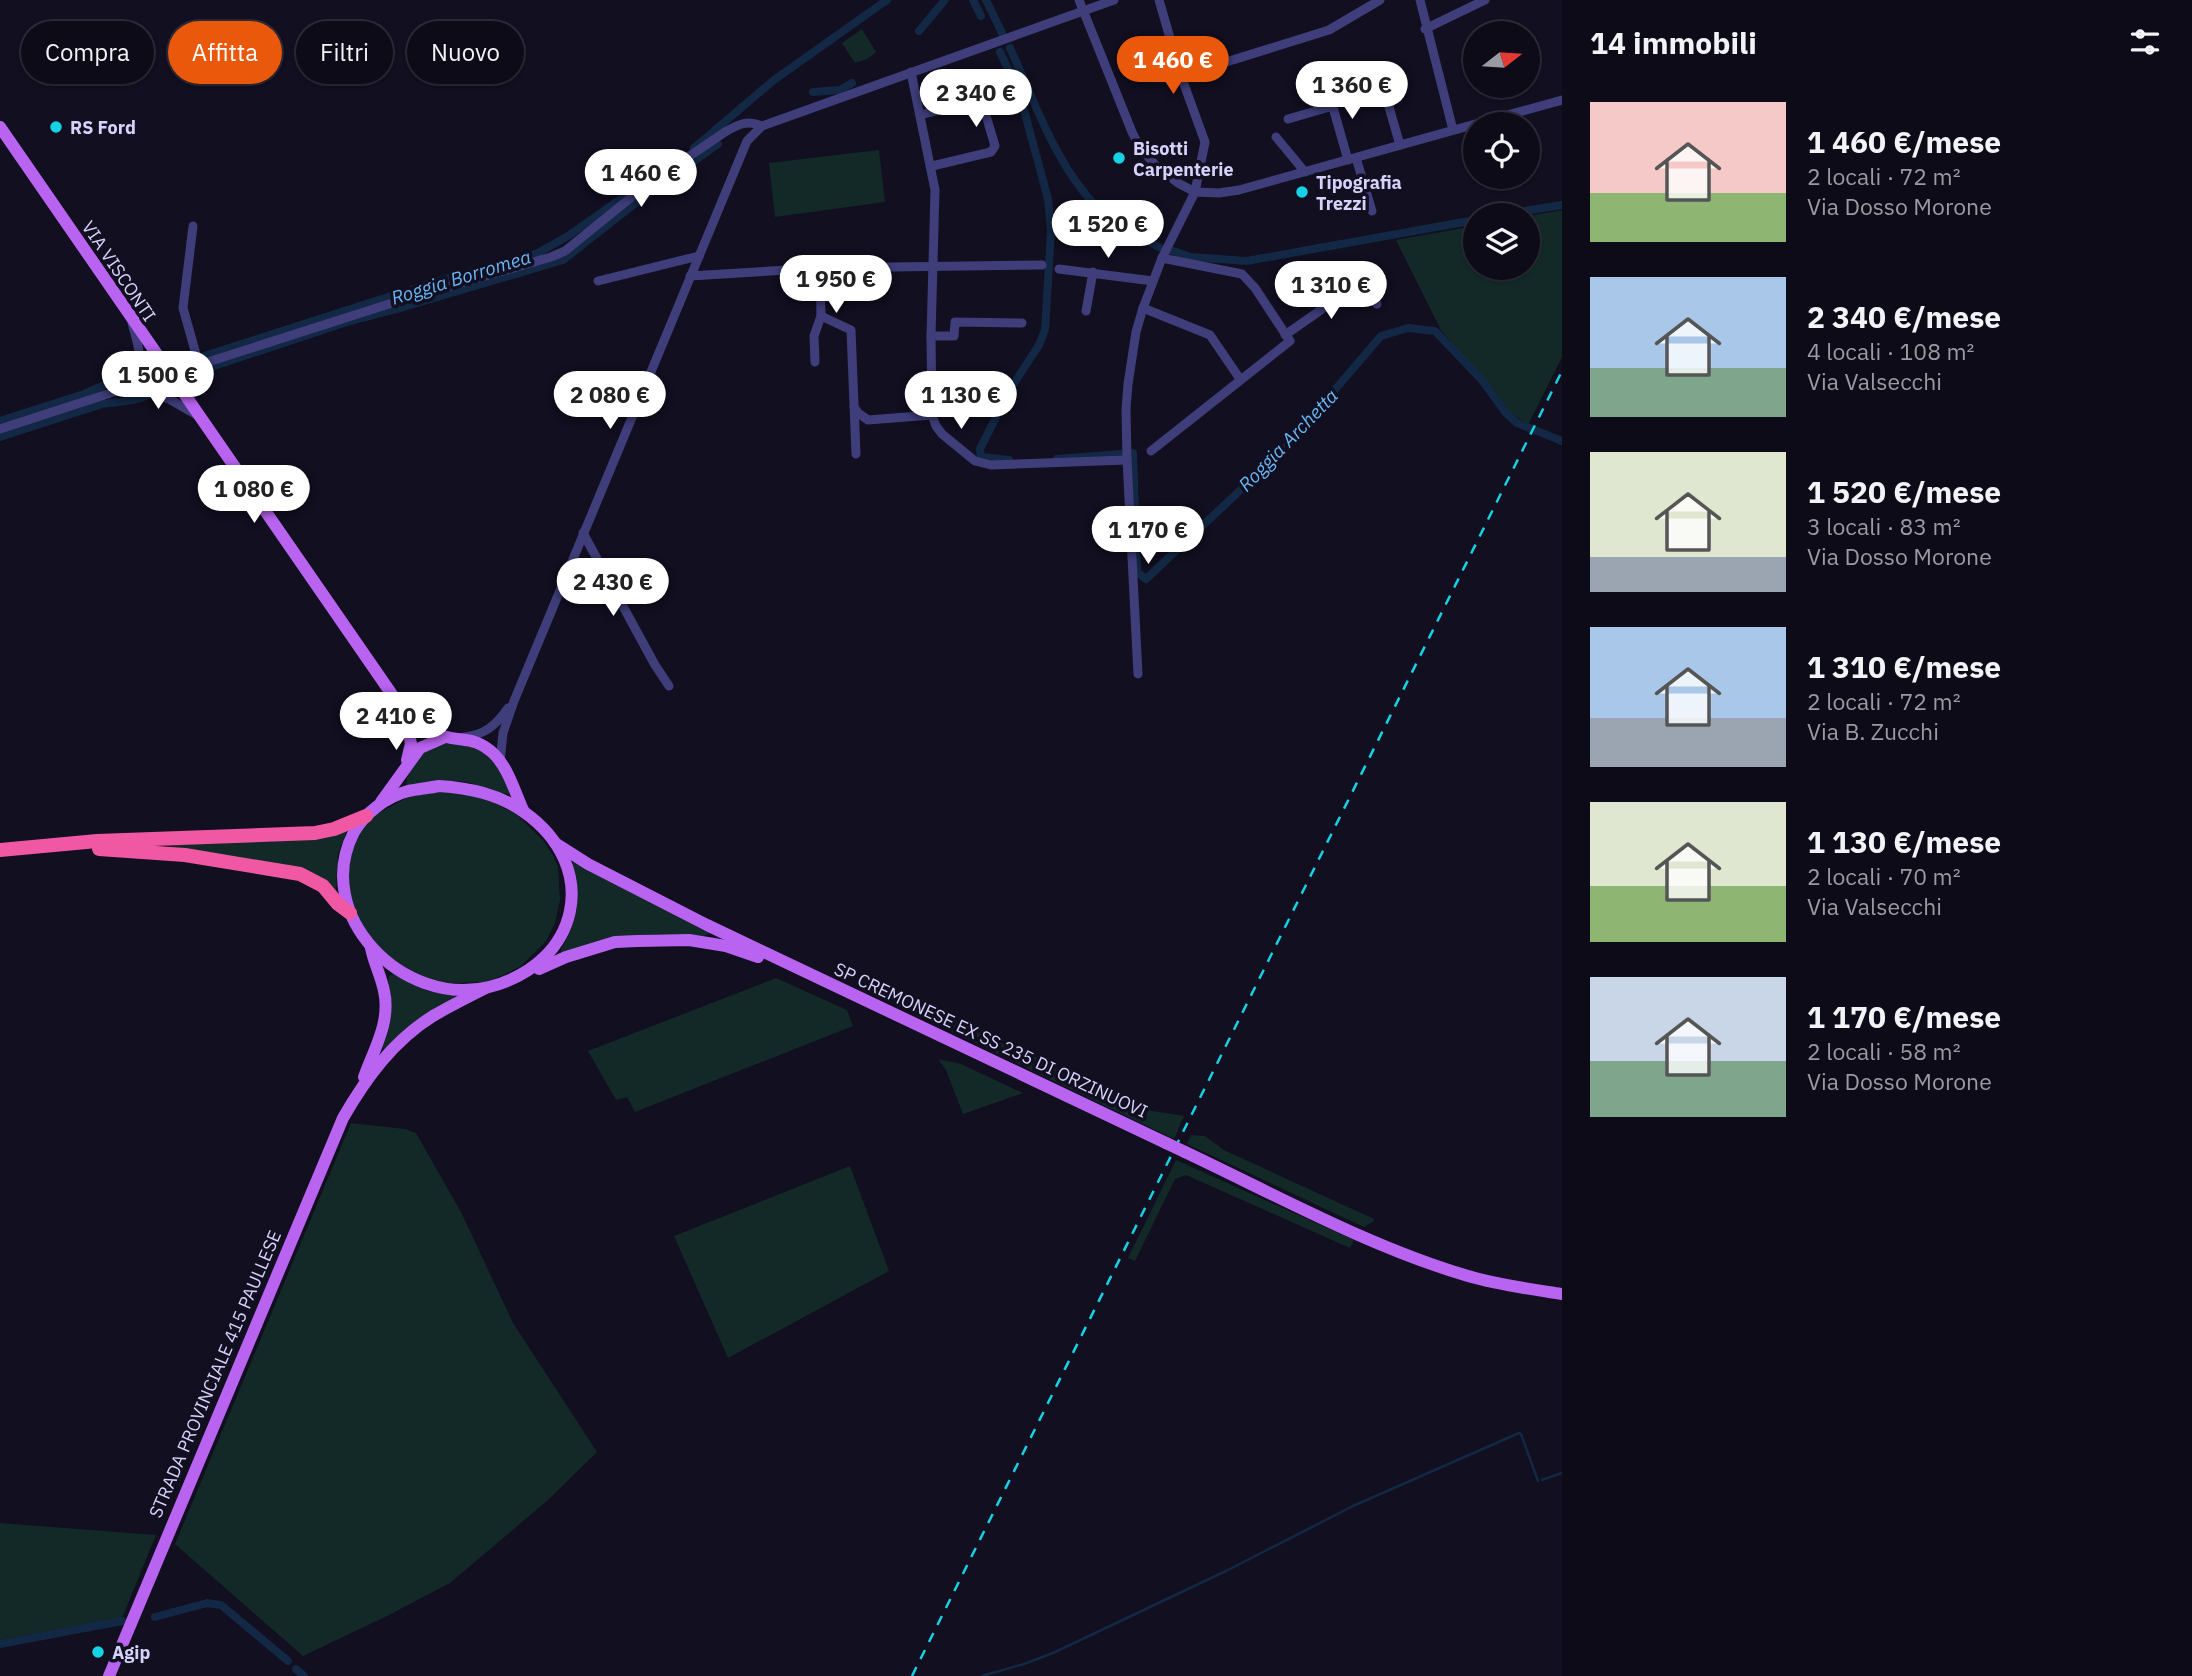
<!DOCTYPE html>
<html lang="it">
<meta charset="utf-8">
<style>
:root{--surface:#0d0b18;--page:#161421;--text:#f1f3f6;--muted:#9a9ba2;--line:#2d2b37;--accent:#ea580c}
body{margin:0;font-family:"IBM Plex Sans",sans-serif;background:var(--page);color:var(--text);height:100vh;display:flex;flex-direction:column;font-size:26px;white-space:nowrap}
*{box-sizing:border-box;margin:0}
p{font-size:23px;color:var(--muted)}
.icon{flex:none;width:38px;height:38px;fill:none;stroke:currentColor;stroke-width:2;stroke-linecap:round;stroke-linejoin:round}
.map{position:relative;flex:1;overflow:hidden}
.sheet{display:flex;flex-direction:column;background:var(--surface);width:630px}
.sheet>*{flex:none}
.hud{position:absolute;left:21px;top:21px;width:665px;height:63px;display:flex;gap:14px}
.needle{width:46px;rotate:73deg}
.fabs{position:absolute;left:1463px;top:21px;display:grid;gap:14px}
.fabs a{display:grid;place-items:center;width:77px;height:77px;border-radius:50%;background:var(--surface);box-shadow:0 2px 5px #0004,0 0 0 2px var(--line);font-size:35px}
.price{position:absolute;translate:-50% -60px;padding:0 16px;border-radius:24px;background:#fff;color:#222;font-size:23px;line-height:46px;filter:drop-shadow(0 2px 4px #0008)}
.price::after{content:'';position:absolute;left:50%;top:42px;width:21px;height:16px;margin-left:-10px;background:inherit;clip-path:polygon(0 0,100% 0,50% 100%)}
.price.selected{background:var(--accent);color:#fff}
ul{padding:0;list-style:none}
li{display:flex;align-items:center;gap:21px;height:175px;padding:0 28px}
li span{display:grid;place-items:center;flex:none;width:196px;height:140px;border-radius:0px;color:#555}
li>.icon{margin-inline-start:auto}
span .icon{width:84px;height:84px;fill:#fffc;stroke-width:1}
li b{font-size:30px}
h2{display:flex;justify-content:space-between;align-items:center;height:84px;padding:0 28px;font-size:30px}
.chip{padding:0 24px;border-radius:32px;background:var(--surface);box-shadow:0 2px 5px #0004,0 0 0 2px var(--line);font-size:24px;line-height:63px}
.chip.selected{background:var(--accent);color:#fff}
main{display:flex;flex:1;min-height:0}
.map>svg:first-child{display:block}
</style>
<main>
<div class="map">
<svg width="1562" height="1676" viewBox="0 0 1562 1676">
<rect width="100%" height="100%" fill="#110f20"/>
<!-- green -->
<g fill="#122928">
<path d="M 862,29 L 876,52 L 867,59 L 855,63 L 842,43 Z"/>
<path d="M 879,150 L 885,202 L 775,217 L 769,163 Z"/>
<path d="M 1562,210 L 1562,357 L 1528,425 L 1506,409 L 1441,330 L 1396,240 L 1475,226 L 1475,268 L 1528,268 L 1528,216 Z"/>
<path d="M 453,742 C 485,748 500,762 510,794 C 496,795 480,784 466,782 C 447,779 427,782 408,785 L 406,783 C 412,758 428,745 453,742 Z"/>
<path d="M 439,792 L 461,792 L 486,799 L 516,814 L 543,840 L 554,857 L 558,867 L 560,900 L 555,923 L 546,941 L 521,966 L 504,975 L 485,982 L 449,983 L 429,980 L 414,973 L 373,947 L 346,892 L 352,844 L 368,819 L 408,797 Z"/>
<path d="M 344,831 L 346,833 L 338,854 L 336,892 L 323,879 L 301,869 L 163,845 Z"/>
<path d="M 574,861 L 711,933 L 704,936 L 659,934 L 628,936 L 561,953 L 561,949 C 578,923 581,894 572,865 Z"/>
<path d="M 393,974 L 427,991 L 453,995 L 455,998 L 418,1020 L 384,1050 L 382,1047 C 389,1033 393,1016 391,1000 C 391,991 387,985 389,976 Z"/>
<path d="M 776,978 L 847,1010 L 853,1026 L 635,1112 L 627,1097 L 616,1100 L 588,1051 Z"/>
<path d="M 924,1001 L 934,1009 L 1153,1111 L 1184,1116 L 1174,1139 L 923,1018 Z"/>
<path d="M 938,1059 L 961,1064 L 1023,1093 L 963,1114 L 946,1070 Z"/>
<path d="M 351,1123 L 405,1129 L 416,1133 L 462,1214 L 513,1323 L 597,1452 L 548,1500 L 450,1583 L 387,1616 L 303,1656 L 175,1544 Z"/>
<path d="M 1191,1135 L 1205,1136 L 1224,1150 L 1374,1219 L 1373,1222 L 1364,1227 L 1187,1144 Z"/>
<path d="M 1176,1160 L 1354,1240 L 1350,1248 L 1186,1175 L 1175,1179 L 1135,1261 L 1128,1258 Z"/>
<path d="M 850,1166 L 889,1271 L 728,1358 L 674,1236 Z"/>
<path d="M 0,1523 L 156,1535 L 122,1618 L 0,1640 Z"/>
</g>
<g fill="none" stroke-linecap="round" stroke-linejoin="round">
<!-- stream -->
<g stroke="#132845" stroke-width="2.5">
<path d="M 1542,1480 L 1562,1473"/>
<path d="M 982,1676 L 1024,1664 L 1053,1653 L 1226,1571 L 1353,1506 L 1519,1433 L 1521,1434 L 1538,1481"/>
</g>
<!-- canal -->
<g stroke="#132845" stroke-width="8">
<path d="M 973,0 L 981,16"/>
<path d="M 986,0 L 1002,33"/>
<path d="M 919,31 L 945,0"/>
<path d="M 1010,48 C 1035,102 1056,167 1099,209 C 1117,225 1137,236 1159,247"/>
<path d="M 1000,52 L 1020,95 L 1048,199 L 1051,231 L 1045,330 L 1039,345 L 1009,391 L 980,449 L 981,457 L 1009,460"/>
<path d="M 813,92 L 840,90 L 852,83"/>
<path d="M 694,148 L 774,80 L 887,0"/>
<path d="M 1500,215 L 1562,205"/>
<path d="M 1170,250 L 1191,257 L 1247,261 L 1475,220"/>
<path d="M 173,366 L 438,281 L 538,253 L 568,236 L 683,155"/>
<path d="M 181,377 L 347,322 L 397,309 L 563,260 L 638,201 L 718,144"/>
<path d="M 0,421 L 84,394 L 123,377"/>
<path d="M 0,437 L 99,405 C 114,401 132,403 146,396"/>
<path d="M 1057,459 L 1133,453 L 1137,572 L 1146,579 L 1285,448 L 1381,336 L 1408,328 L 1435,331 L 1481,379 L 1506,413 L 1517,423 L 1562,441"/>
<path d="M 155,1617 L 207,1603 L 221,1605 L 288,1661"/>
<path d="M 0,1644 L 122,1621"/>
<path d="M 296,1669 L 304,1676"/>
</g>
<!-- minor -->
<g stroke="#3f3e7b" stroke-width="9">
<path d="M 1079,0 L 1132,132 L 1139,146 L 1156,166 L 1178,183 L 1195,192 L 1219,193 L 1239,190 L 1562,100"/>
<path d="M 1420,0 L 1453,130"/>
<path d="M 1425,29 L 1485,0"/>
<path d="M 1378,69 L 1400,145"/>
<path d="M 911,72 L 935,190 L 931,336 L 932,415 L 936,426 L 942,434 L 975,461 L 991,465 L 1127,460"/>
<path d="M 1181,76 L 1329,30 L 1380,0"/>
<path d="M 1328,90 L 1348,160"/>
<path d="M 920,115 L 972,102 L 982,102 L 995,146 L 991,152 L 932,166"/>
<path d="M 1288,119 L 1333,106"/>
<path d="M 1276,137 L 1305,172"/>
<path d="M 1356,158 L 1372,211"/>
<path d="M 193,226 L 183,308 L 199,365"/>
<path d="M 1059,269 L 1153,281"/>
<path d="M 690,276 L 820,268 L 1042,265"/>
<path d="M 598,281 L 699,256"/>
<path d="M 1143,308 L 1210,335 L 1240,379"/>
<path d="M 1086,311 L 1093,272"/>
<path d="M 821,316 L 851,330 L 856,454"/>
<path d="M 1285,335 L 1361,282 L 1377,304"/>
<path d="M 931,336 L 954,336 L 955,322 L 1022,323"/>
<path d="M 815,362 L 814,336 L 821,316 L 820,268"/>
<path d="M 180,371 L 389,304 L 551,257 L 565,251 L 644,187 L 725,132 C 737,125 748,119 762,126"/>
<path d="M 132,379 L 166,370"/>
<path d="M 120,390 C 146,363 141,357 132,323"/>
<path d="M 147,392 L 160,380 L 166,370"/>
<path d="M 854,407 L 858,413 L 868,420 L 932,415"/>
<path d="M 0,429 L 120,390 L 147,392 L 169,399 L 197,415"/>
<path d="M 1151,451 L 1290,341 L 1255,288 L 1242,274 L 1162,258"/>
<path d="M 583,533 L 655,665 L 669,686"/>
<path d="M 1138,674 L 1127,460 L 1126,409 L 1128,384 L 1136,332 L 1143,308 L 1162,258 L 1195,192 L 1205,142 L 1181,76 L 1159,0"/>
<path d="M 464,737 C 485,735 496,725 508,708"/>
<path d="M 500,762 L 503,733 L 514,701 L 747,141 L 762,126 L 1114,0"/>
</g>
<!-- major -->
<g stroke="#b963f1" stroke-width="12">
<path d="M 0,127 L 402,709 C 415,719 428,731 443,736 C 463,742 475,736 494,754 C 509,769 515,793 524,812"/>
<path d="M 402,710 L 411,743 L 407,760"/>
<path d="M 439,786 C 470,788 498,794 524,812 C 602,867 580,964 489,987 C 403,1008 311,915 354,832 C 365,813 386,797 408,791 C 418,789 429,788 439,786 Z"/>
<path d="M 381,802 L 420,748 L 445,737"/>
<path d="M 555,843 L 588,864 L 707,925 L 1166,1143"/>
<path d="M 539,969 L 566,957 L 615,942 L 637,941 L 689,940 L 726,946 L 758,957"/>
<path d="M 364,1077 C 374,1049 391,1022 384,991 C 381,976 374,963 371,948"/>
<path d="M 1185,1152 C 1278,1196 1370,1247 1468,1276 C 1499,1285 1530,1289 1562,1294"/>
<path d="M 109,1676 L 343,1118 C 366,1078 393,1041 433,1016 C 450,1006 468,997 486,988"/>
</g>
<!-- highway -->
<g stroke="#f058a3" stroke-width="14">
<path d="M 99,849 L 185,855 L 300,874 L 323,886 L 338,904 L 350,913"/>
<path d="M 0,850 L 97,841 L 315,833 L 334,829 L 366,816"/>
</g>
<!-- rail -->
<path stroke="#15d3e4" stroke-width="2.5" stroke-dasharray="10 9" stroke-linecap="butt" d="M 912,1676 L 1562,371"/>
<!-- major-bridge -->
<path stroke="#b963f1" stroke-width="12" d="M 1166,1143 L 1185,1152"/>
</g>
<!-- markers -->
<g fill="#15d3e4" stroke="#110f20" stroke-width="2.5">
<circle cx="56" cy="127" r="7"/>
<circle cx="1119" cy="158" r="7"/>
<circle cx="1302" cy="192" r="7"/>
<circle cx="98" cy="1652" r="7"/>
</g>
<g text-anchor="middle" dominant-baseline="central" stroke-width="7" stroke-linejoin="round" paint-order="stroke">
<!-- poi labels -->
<g font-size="18" font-weight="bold" fill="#d6d2fb" stroke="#110f20" text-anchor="start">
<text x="70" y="127">RS Ford</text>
<text x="1133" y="148">Bisotti<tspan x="1133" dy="21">Carpenterie</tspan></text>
<text x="1316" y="182">Tipografia<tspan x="1316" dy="21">Trezzi</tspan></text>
<text x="112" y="1652">Agip</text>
</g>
<!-- street labels -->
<g font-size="18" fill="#d6d2fb" stroke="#110f20">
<text transform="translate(119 271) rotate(56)">VIA VISCONTI</text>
<text transform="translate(991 1040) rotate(25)">SP CREMONESE EX SS 235 DI ORZINUOVI</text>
<text transform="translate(215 1374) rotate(-67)">STRADA PROVINCIALE 415 PAULLESE</text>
</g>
<!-- water labels -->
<g font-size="19" font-style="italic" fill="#69b5f2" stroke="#110f20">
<text transform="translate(461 277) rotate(-17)">Roggia Borromea</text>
<text transform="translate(1288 440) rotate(-46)">Roggia Archetta</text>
</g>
</g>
</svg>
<div class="fabs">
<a><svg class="needle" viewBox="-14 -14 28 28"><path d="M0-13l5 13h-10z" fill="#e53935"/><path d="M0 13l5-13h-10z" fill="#9a9ba2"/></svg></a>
<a><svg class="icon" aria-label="locate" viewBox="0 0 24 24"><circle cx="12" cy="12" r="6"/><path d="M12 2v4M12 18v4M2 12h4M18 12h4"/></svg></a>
<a><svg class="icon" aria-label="layers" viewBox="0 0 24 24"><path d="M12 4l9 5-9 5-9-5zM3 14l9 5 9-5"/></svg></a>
</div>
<b class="price selected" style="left:1173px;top:96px">1 460 €</b>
<b class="price" style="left:1352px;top:121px">1 360 €</b>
<b class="price" style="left:976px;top:129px">2 340 €</b>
<b class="price" style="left:641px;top:209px">1 460 €</b>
<b class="price" style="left:1108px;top:260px">1 520 €</b>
<b class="price" style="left:836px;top:315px">1 950 €</b>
<b class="price" style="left:1331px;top:321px">1 310 €</b>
<b class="price" style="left:158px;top:411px">1 500 €</b>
<b class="price" style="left:610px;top:431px">2 080 €</b>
<b class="price" style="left:961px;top:431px">1 130 €</b>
<b class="price" style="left:254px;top:525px">1 080 €</b>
<b class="price" style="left:1148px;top:566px">1 170 €</b>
<b class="price" style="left:613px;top:618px">2 430 €</b>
<b class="price" style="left:396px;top:752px">2 410 €</b>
<div class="hud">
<a class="chip">Compra</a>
<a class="chip selected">Affitta</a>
<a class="chip">Filtri</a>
<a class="chip">Nuovo</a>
</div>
</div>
<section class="sheet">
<h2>14 immobili<svg class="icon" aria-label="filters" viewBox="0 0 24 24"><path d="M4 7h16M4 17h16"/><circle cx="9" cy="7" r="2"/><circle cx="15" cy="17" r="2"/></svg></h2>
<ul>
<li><span style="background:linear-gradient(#f6c9c9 65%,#8fb573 0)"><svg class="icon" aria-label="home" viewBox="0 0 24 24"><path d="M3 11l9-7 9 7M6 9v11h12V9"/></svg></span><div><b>1 460 €/mese</b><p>2 locali · 72 m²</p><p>Via Dosso Morone</p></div></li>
<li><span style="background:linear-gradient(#a9c7e8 65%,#7fa58c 0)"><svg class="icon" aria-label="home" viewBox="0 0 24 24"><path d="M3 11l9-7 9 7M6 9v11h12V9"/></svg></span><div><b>2 340 €/mese</b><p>4 locali · 108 m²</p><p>Via Valsecchi</p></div></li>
<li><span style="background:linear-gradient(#dfe7d0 75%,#9aa5b1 0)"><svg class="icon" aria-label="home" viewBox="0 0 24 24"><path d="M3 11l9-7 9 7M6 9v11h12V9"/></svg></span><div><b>1 520 €/mese</b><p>3 locali · 83 m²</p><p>Via Dosso Morone</p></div></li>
<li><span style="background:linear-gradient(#a9c7e8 65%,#9aa5b1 0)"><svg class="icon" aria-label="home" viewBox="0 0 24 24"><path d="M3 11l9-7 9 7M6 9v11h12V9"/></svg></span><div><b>1 310 €/mese</b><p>2 locali · 72 m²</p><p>Via B. Zucchi</p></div></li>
<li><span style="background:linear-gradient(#dfe7d0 60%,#8fb573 0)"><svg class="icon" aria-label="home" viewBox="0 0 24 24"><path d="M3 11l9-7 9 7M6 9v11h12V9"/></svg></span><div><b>1 130 €/mese</b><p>2 locali · 70 m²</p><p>Via Valsecchi</p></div></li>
<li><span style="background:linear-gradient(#c9d6e8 60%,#7fa58c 0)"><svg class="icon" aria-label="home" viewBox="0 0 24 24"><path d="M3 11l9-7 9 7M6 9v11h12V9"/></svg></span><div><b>1 170 €/mese</b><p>2 locali · 58 m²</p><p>Via Dosso Morone</p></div></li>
</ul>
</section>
</main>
